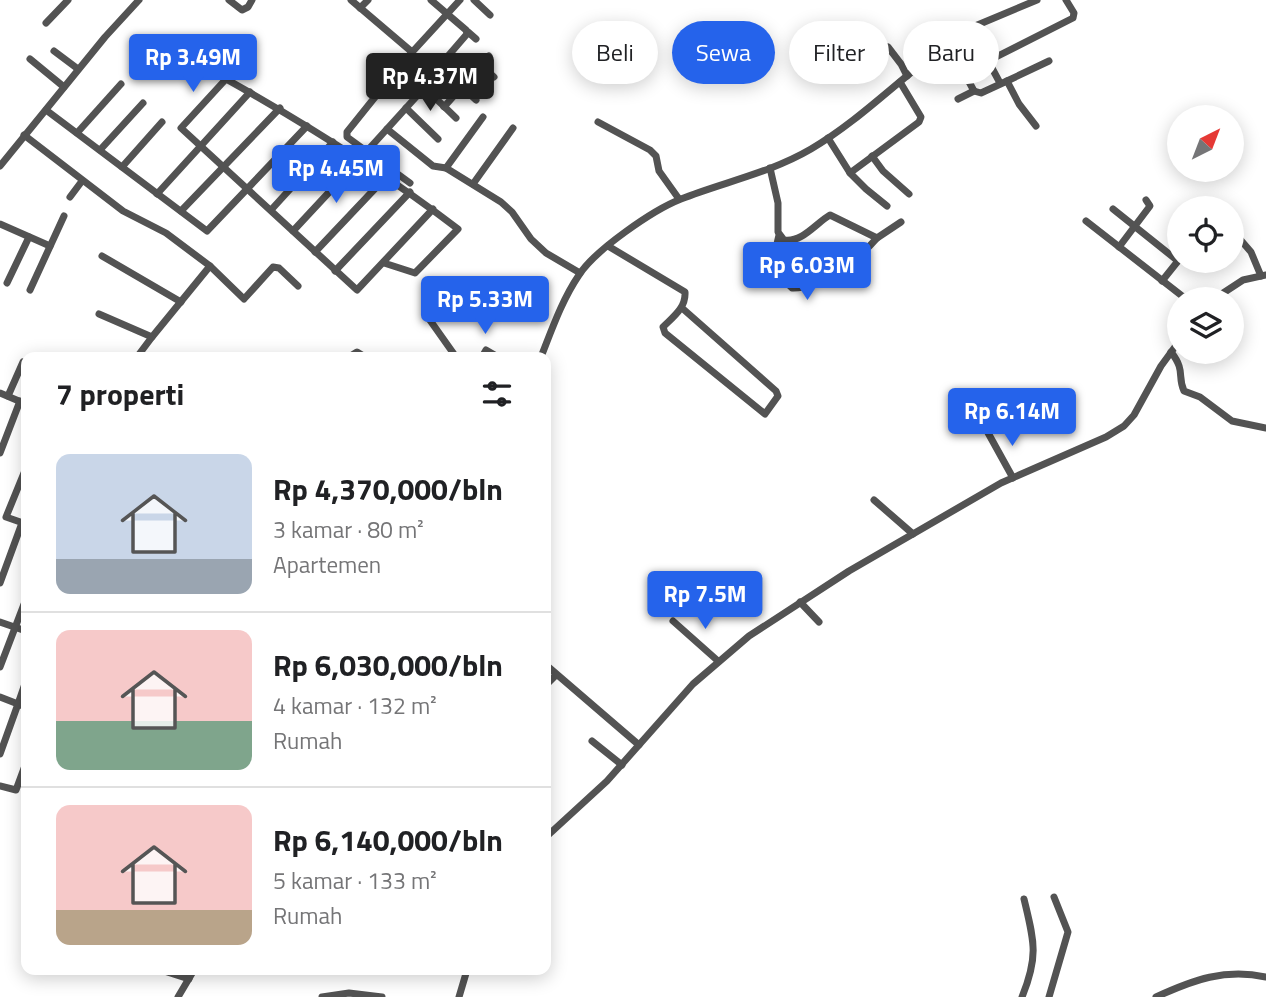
<!DOCTYPE html>
<html lang="id">
<meta charset="utf-8">
<style>
:root{--surface:#fff;--page:#f2f2f2;--text:#202124;--muted:#757577;--line:#e0e0e0;--accent:#2563eb}
body{margin:0;font-family:"Titillium Web",sans-serif;background:var(--page);color:var(--text);height:100vh;display:flex;flex-direction:column;font-size:26px;white-space:nowrap}
*{box-sizing:border-box;margin:0}
p{font-size:23px;color:var(--muted)}
.icon{flex:none;width:38px;height:38px;fill:none;stroke:currentColor;stroke-width:2;stroke-linecap:round;stroke-linejoin:round}
.map{position:relative;flex:1;overflow:hidden}
.details{position:absolute;left:21px;top:352px;width:530px;height:623px;display:flex;flex-direction:column;background:var(--surface);border-radius:14px;box-shadow:0 4px 18px #0003}
.details>*{flex:none}
.banner{position:absolute;left:572px;top:21px;width:588px;height:63px;display:flex;gap:14px}
.needle{width:46px;rotate:42deg}
.buttons{position:absolute;left:1167px;top:105px;display:grid;gap:14px}
.buttons a{display:grid;place-items:center;width:77px;height:77px;border-radius:50%;background:var(--surface);box-shadow:0 4px 18px #0003;font-size:35px}
.price{position:absolute;translate:-50% -60px;padding:0 16px;border-radius:7px;background:var(--accent);color:#fff;font-size:23px;line-height:46px;filter:drop-shadow(0 2px 4px #0008)}
.price::after{content:'';position:absolute;left:50%;top:42px;width:21px;height:16px;margin-left:-10px;background:inherit;clip-path:polygon(0 0,100% 0,50% 100%)}
.price.active{background:#222;color:#fff}
ul{padding:0;list-style:none}
li{display:flex;align-items:center;gap:21px;height:175px;padding:0 35px}
li+li{border-top:2px solid var(--line)}
li span{display:grid;place-items:center;flex:none;width:196px;height:140px;border-radius:14px;color:#555}
li>.icon{margin-inline-start:auto}
span .icon{width:84px;height:84px;fill:#fffc;stroke-width:1}
li b{font-size:30px}
h2{display:flex;justify-content:space-between;align-items:center;height:84px;padding:0 35px;font-size:30px}
.chip{padding:0 24px;border-radius:32px;background:var(--surface);box-shadow:0 4px 18px #0003;font-size:24px;line-height:63px}
.chip.active{background:var(--accent);color:#fff}
.map>svg:first-child{display:block}
</style>
<div class="map">
<svg width="1266" height="997" viewBox="0 0 1266 997">
<rect width="100%" height="100%" fill="#fff"/>
<g fill="none" stroke-linecap="round" stroke-linejoin="round">
<!-- minor -->
<g stroke="#535353" stroke-width="7">
<path d="M 229,0 L 242,10 L 248,7 L 252,0"/>
<path d="M 351,0 L 412,52"/>
<path d="M 474,0 L 490,15"/>
<path d="M 360,8 L 368,0"/>
<path d="M 46,23 L 68,0"/>
<path d="M 971,29 L 1000,83"/>
<path d="M 468,32 L 476,39"/>
<path d="M 948,43 L 974,91 L 958,99"/>
<path d="M 54,51 L 78,69"/>
<path d="M 30,59 L 64,87"/>
<path d="M 988,61 L 1073,18 L 1074,13 L 1066,0"/>
<path d="M 481,65 L 494,77"/>
<path d="M 860,68 L 888,47 L 901,64 L 907,76"/>
<path d="M 1007,81 L 1049,61"/>
<path d="M 424,87 L 456,118"/>
<path d="M 462,87 L 476,100"/>
<path d="M 974,91 L 981,93 L 1007,81 L 1019,104 L 1036,126"/>
<path d="M 444,107 L 489,56"/>
<path d="M 406,108 L 438,139"/>
<path d="M 46,110 L 207,231 L 307,126"/>
<path d="M 483,117 L 446,168 L 501,202 L 512,212 L 531,239 L 546,253 L 580,273"/>
<path d="M 598,122 L 650,150 L 656,156 L 659,171 L 679,199"/>
<path d="M 387,129 L 433,166 L 446,168"/>
<path d="M 77,133 L 121,84"/>
<path d="M 24,135 L 123,211 L 166,233 L 210,266 L 244,299 L 273,267 L 279,268 L 298,286"/>
<path d="M 828,138 L 850,173 L 919,122 L 921,117 L 900,82"/>
<path d="M 100,150 L 143,103"/>
<path d="M 367,151 L 416,97 L 429,78 L 467,34 L 466,30 L 431,0"/>
<path d="M 872,156 L 883,171 L 909,194"/>
<path d="M 0,166 L 105,37 L 139,0"/>
<path d="M 122,167 L 162,122"/>
<path d="M 770,168 L 778,203 L 778,232 L 784,240 C 802,243 816,223 830,215 L 877,238 L 901,222"/>
<path d="M 850,173 L 866,189 L 887,206"/>
<path d="M 410,183 L 347,137 L 347,132 L 404,61 L 460,0"/>
<path d="M 473,184 L 513,128"/>
<path d="M 157,194 L 250,92"/>
<path d="M 70,197 L 82,181"/>
<path d="M 1113,209 L 1178,261 L 1162,281"/>
<path d="M 271,210 L 333,142"/>
<path d="M 181,211 L 280,108"/>
<path d="M 1086,221 L 1186,299"/>
<path d="M 0,224 L 50,246"/>
<path d="M 1232,230 L 1251,252 L 1261,276"/>
<path d="M 293,231 L 360,159"/>
<path d="M 779,235 C 773,259 772,270 792,288 C 820,289 859,259 877,238"/>
<path d="M 608,246 L 685,292 C 686,308 673,317 663,327 L 665,333 L 765,414 L 778,396 L 776,391 L 682,308"/>
<path d="M 1119,247 L 1150,206 L 1146,200"/>
<path d="M 315,252 L 386,177"/>
<path d="M 102,256 L 181,302"/>
<path d="M 384,263 L 415,273 L 458,229 C 385,173 306,124 226,79 L 181,128 L 357,290 L 433,209"/>
<path d="M 335,271 L 410,192"/>
<path d="M 7,283 L 29,237"/>
<path d="M 30,290 L 64,216"/>
<path d="M 1214,299 L 1243,280 L 1266,275"/>
<path d="M 99,314 L 152,337 L 210,266"/>
<path d="M 427,316 L 456,357"/>
<path d="M 1171,352 C 1186,371 1177,376 1184,391 L 1200,397 L 1232,421 L 1266,428"/>
<path d="M 137,357 L 152,337"/>
<path d="M 349,357 L 357,352 L 365,357"/>
<path d="M 482,357 L 486,350 L 498,357"/>
<path d="M 541,357 C 552,329 562,300 579,275 C 595,250 653,210 681,199 C 724,182 770,173 811,149 C 864,118 908,70 959,36 L 975,26 L 1037,0"/>
<path d="M 0,393 L 26,404"/>
<path d="M 8,396 L 23,362"/>
<path d="M 987,431 L 1013,478"/>
<path d="M 0,453 L 20,401"/>
<path d="M 26,468 L 6,517 L 26,524"/>
<path d="M 874,500 L 913,534"/>
<path d="M 0,583 L 22,523"/>
<path d="M 800,602 L 819,622"/>
<path d="M 673,621 L 718,661"/>
<path d="M 0,622 L 26,631"/>
<path d="M 546,665 L 639,745"/>
<path d="M 0,667 L 26,599"/>
<path d="M 546,685 L 556,675"/>
<path d="M 0,697 L 18,704 L 26,681"/>
<path d="M 592,741 L 622,765"/>
<path d="M 0,754 L 18,704 L 26,707"/>
<path d="M 0,786 L 16,790 L 26,763"/>
<path d="M 546,837 L 607,781 L 693,684 L 749,636 L 849,571 L 1001,483 L 1106,437 L 1124,426 L 1134,415 L 1161,366 L 1180,340"/>
<path d="M 161,970 L 189,979"/>
<path d="M 178,997 L 194,970"/>
<path d="M 322,997 L 349,993 L 382,997"/>
<path d="M 459,997 L 467,970"/>
<path d="M 1022,997 C 1039,955 1034,941 1024,899"/>
<path d="M 1049,997 L 1068,932 L 1054,897"/>
<path d="M 1156,997 C 1193,980 1225,968 1266,977"/>
</g>
</g>
</svg>
<div class="buttons">
<a><svg class="needle" viewBox="-14 -14 28 28"><path d="M0-13l5 13h-10z" fill="#e53935"/><path d="M0 13l5-13h-10z" fill="#757577"/></svg></a>
<a><svg class="icon" aria-label="locate" viewBox="0 0 24 24"><circle cx="12" cy="12" r="6"/><path d="M12 2v4M12 18v4M2 12h4M18 12h4"/></svg></a>
<a><svg class="icon" aria-label="layers" viewBox="0 0 24 24"><path d="M12 4l9 5-9 5-9-5zM3 14l9 5 9-5"/></svg></a>
</div>
<b class="price" style="left:193px;top:94px">Rp 3.49M</b>
<b class="price active" style="left:430px;top:113px">Rp 4.37M</b>
<b class="price" style="left:336px;top:205px">Rp 4.45M</b>
<b class="price" style="left:807px;top:302px">Rp 6.03M</b>
<b class="price" style="left:485px;top:336px">Rp 5.33M</b>
<b class="price" style="left:1012px;top:448px">Rp 6.14M</b>
<b class="price" style="left:705px;top:631px">Rp 7.5M</b>
<div class="banner">
<a class="chip">Beli</a>
<a class="chip active">Sewa</a>
<a class="chip">Filter</a>
<a class="chip">Baru</a>
</div>
<section class="details">
<h2>7 properti<svg class="icon" aria-label="filters" viewBox="0 0 24 24"><path d="M4 7h16M4 17h16"/><circle cx="9" cy="7" r="2"/><circle cx="15" cy="17" r="2"/></svg></h2>
<ul>
<li><span style="background:linear-gradient(#c9d6e8 75%,#9aa5b1 0)"><svg class="icon" aria-label="home" viewBox="0 0 24 24"><path d="M3 11l9-7 9 7M6 9v11h12V9"/></svg></span><div><b>Rp 4,370,000/bln</b><p>3 kamar · 80 m²</p><p>Apartemen</p></div></li>
<li><span style="background:linear-gradient(#f6c9c9 65%,#7fa58c 0)"><svg class="icon" aria-label="home" viewBox="0 0 24 24"><path d="M3 11l9-7 9 7M6 9v11h12V9"/></svg></span><div><b>Rp 6,030,000/bln</b><p>4 kamar · 132 m²</p><p>Rumah</p></div></li>
<li><span style="background:linear-gradient(#f6c9c9 75%,#b9a48a 0)"><svg class="icon" aria-label="home" viewBox="0 0 24 24"><path d="M3 11l9-7 9 7M6 9v11h12V9"/></svg></span><div><b>Rp 6,140,000/bln</b><p>5 kamar · 133 m²</p><p>Rumah</p></div></li>
</ul>
</section>
</div>
